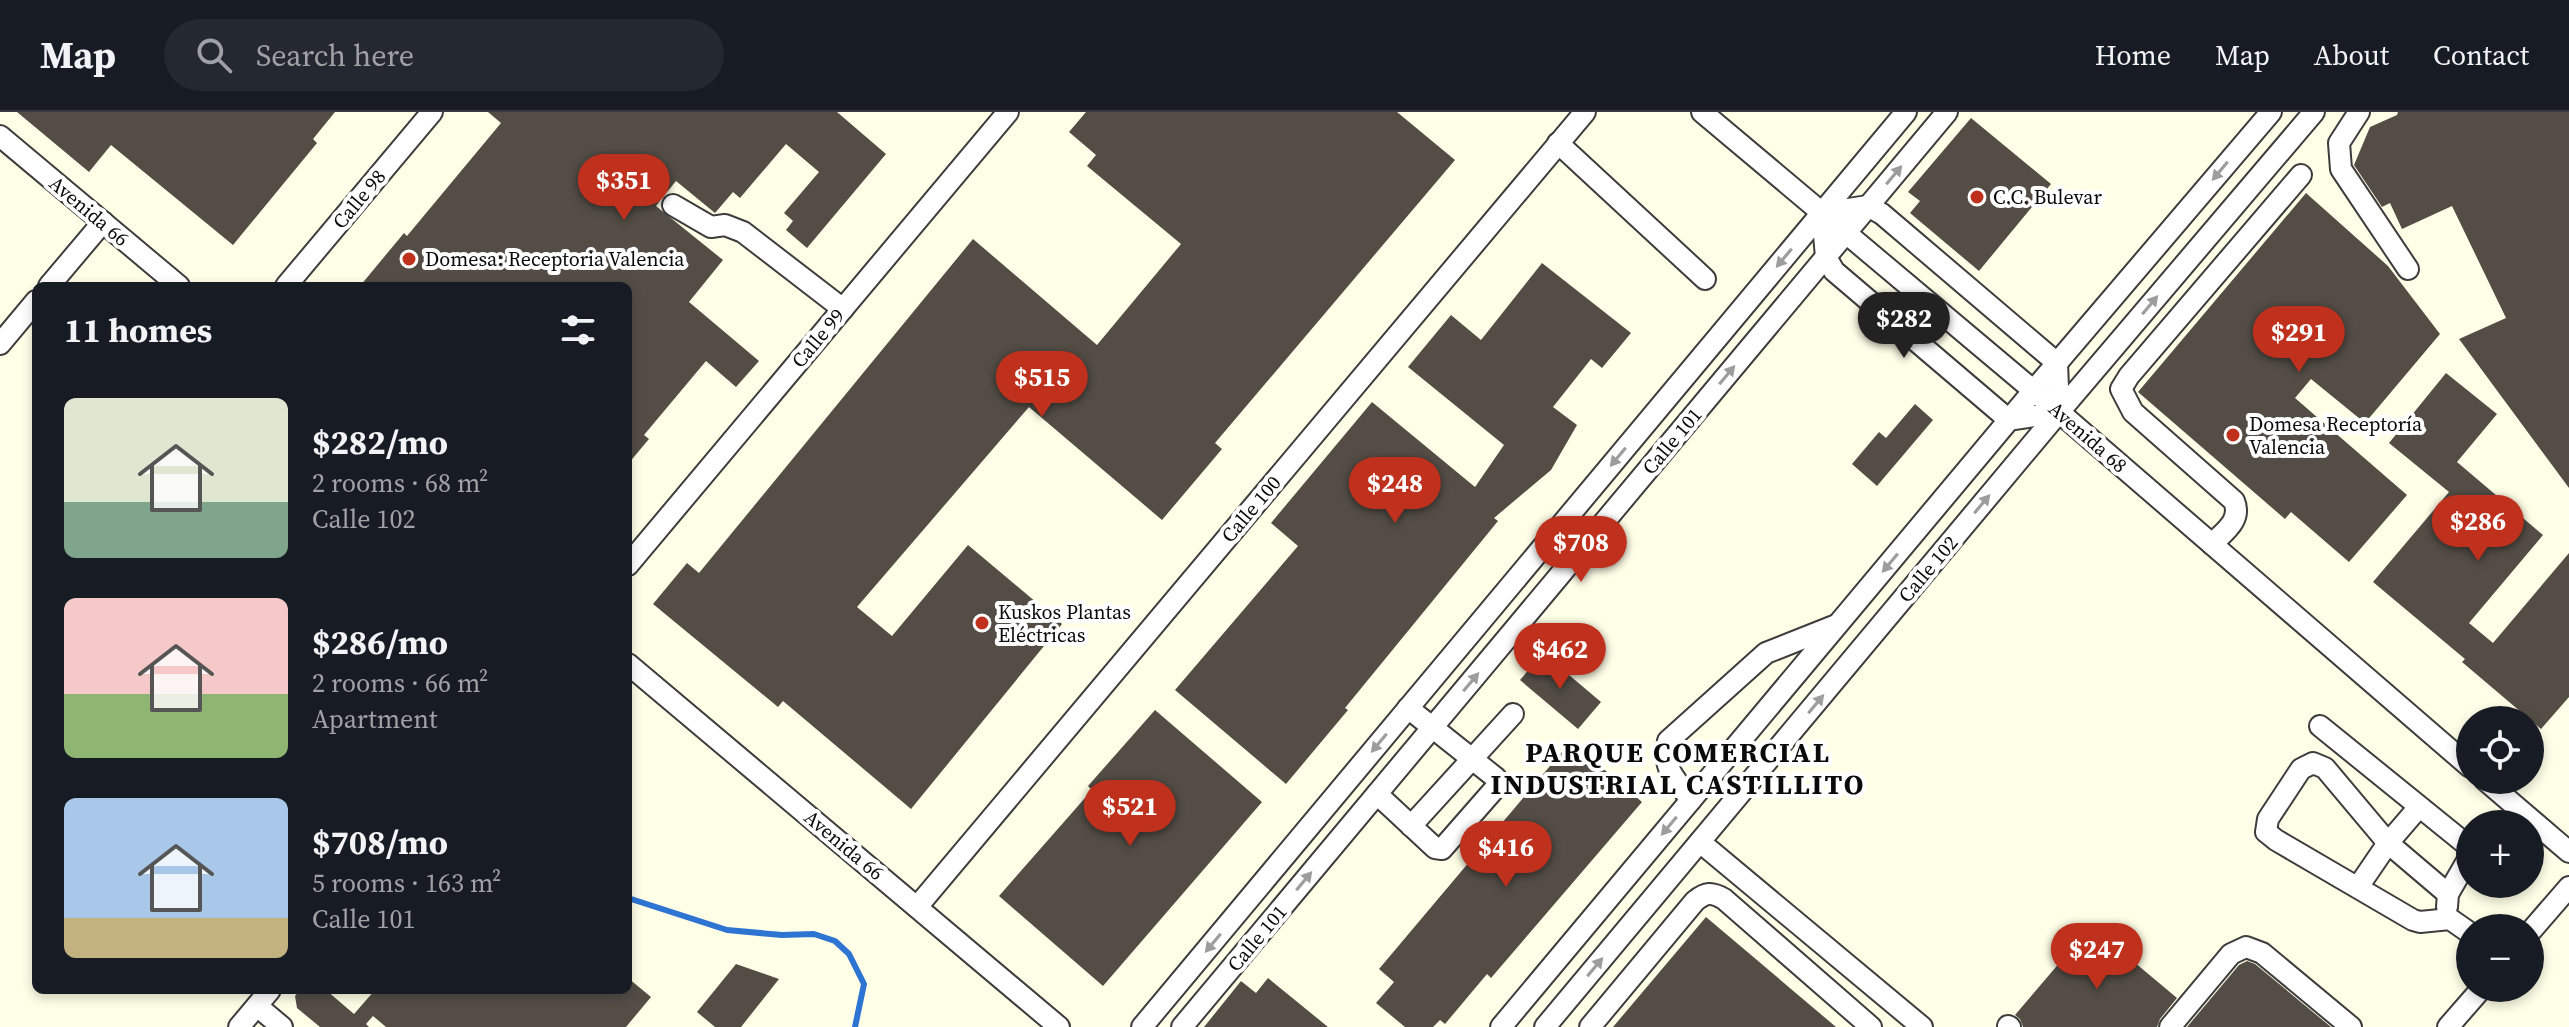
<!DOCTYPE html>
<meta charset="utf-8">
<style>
:root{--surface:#171b24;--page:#242831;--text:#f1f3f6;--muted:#9ea1a6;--line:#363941;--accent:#bf311d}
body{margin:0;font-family:"Source Serif 4",serif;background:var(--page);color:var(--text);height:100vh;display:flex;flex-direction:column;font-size:30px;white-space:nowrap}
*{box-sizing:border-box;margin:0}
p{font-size:26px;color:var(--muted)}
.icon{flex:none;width:44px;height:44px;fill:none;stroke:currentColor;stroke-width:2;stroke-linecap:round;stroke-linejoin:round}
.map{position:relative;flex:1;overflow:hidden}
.details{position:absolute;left:32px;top:170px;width:600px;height:712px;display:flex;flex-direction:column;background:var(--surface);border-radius:12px;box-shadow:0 4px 12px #0003}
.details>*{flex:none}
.controls{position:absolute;left:2456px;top:594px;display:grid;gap:16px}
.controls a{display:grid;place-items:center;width:88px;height:88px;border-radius:50%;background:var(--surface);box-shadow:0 4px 12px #0003;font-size:40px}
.price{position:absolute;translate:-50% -68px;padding:0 18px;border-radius:28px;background:var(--accent);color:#fff;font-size:26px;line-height:52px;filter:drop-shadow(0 2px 4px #0008)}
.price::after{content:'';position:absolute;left:50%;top:48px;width:24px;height:18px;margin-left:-12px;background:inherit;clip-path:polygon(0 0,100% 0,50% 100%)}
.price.selected{background:#222;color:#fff}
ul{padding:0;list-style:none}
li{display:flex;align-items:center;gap:24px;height:200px;padding:0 32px}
li span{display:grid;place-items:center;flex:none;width:224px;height:160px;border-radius:12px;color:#555}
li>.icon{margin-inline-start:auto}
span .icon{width:96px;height:96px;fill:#fffc;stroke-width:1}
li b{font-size:34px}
h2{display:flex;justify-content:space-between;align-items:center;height:96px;padding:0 32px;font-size:34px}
header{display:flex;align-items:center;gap:48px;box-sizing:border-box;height:112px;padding:0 40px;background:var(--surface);border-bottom:2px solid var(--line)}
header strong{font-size:38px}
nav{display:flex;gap:44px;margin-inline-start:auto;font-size:28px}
.search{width:560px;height:72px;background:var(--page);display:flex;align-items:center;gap:20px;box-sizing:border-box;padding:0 28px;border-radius:44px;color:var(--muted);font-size:30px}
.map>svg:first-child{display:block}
</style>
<header>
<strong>Map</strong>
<div class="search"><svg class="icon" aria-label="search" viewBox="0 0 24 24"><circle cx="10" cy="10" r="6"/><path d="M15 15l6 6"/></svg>Search here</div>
<nav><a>Home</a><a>Map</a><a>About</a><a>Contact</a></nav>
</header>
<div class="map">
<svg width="2569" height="915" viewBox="0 0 2569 915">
<rect width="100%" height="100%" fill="#fffee7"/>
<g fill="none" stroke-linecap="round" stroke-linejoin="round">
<!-- stream -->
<path stroke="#2d74d3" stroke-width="6" d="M 628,786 L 727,818 L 782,823 L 814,822 L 835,829 L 849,842 L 864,872 L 855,915"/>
</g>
<!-- building -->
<g fill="#534d46">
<path d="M 17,0 L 335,0 L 313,27 L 317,31 L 233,133 L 111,33 L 89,60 Z"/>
<path d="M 488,0 L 837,0 L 886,42 L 807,136 L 786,118 L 793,109 L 784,101 L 819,60 L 786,32 L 740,86 L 733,80 L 715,101 L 676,69 L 662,86 L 656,94 L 723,148 L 689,190 L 759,249 L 736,275 L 706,249 L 644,323 L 649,327 L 628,352 L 628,174 L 360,174 L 404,121 L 407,124 L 501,11 Z"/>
<path d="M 1086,0 L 1397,0 L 1455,48 L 1215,331 L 1222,337 L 1162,408 L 1029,295 L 857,495 L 892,524 L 968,433 L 1062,512 L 911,697 L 783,589 L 778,595 L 653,492 L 687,451 L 699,461 L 973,127 L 1097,233 L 1181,132 L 1087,54 L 1096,43 L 1069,20 Z"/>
<path d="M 2398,0 L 2569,0 L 2569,376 L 2459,227 L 2506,206 L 2452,94 L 2402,117 L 2390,91 L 2382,95 L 2354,53 L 2370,15 L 2397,3 Z"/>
<path d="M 1971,6 L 2051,72 L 1979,159 L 1910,101 L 1920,89 L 1908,80 Z"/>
<path d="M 2306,81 L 2388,154 L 2440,222 L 2365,311 L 2311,267 L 2295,286 L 2407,383 L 2349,450 L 2291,400 L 2285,407 L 2138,280 Z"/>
<path d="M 1542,151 L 1631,221 L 1602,256 L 1591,247 L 1553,295 L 1577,313 L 1551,358 L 1494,406 L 1498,409 L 1345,596 L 1348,598 L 1286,672 L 1175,578 L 1298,434 L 1271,411 L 1372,290 L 1475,375 L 1504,333 L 1408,255 L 1451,203 L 1481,228 Z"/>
<path d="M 2446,261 L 2497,302 L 2457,350 L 2543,423 L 2469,511 L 2493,531 L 2569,441 L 2569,585 L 2541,617 L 2462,550 L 2465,547 L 2373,470 L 2449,380 L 2389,331 Z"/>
<path d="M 1915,292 L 1933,308 L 1877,374 L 1852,352 L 1879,320 L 1886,326 Z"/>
<path d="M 1543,541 L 1601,590 L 1578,617 L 1520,568 Z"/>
<path d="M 1155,598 L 1262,690 L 1103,874 L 999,784 L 1092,678 L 1088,674 Z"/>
<path d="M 1571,629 L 1642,690 L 1491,866 L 1487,862 L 1445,912 L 1440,908 L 1433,915 L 1405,915 L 1376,891 L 1394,870 L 1379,857 Z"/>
<path d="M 1706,805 L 1836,915 L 1613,915 Z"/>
<path d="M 2091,814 L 2177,886 L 2160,907 L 2157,915 L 2023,915 L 2020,907 L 2015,903 Z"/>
<path d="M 2247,849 L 2255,852 L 2331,915 L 2187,915 L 2239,853 Z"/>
<path d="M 736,852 L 779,867 L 741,915 L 715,915 L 697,900 Z"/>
<path d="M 628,866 L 651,885 L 626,915 L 386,915 L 373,904 L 366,912 L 369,915 L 320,915 L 297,896 L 295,884 L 300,878 L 326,878 L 354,902 L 375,878 L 628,878 Z"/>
<path d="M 1268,866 L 1328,915 L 1204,915 L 1241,869 L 1256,881 Z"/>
</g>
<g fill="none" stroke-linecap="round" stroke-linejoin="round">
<defs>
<g id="minor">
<path d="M 1702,0 L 2059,300 L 2470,655"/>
<path d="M 2359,0 L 2339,31 L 2341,57 L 2408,157"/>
<path d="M 0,24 L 179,174"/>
<path d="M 1558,31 L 1705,167"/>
<path d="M 673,93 L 711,115 L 725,113 L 743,120 L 843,197"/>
<path d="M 1868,94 L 1882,102 L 2057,251 L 2059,300 L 2009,308 L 1834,159 L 1826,145 L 1822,101 Z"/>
<path d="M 49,174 L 103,110"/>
<path d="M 286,174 L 432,0"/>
<path d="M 0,232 L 36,189"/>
<path d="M 2212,432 C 2225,419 2242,408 2234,389 L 2133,300 L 2121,277 L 2129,264 L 2301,63"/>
<path d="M 628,453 L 1008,0"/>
<path d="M 628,552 L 1059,915"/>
<path d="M 2320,614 L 2467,733 L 2470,739"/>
<path d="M 2485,668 L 2569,740"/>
<path d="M 1377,682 L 1435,736 L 1442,737 L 1498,673 L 1496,666 L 1408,596"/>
<path d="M 1691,688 C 1675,666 1662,658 1668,629 L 1766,541 L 1834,514"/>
<path d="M 1411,714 L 1513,602"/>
<path d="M 1700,730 L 1922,915"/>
<path d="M 2358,775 L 2388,731 L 2419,695"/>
<path d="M 2448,782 L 2388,731 L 2325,656 L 2313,651 L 2301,657 L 2268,707 L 2266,720 L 2276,728 L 2413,808 L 2420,810 L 2450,807 L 2470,821"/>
<path d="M 917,795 L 1585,0"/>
<path d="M 2447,795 L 2448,782 L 2470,744"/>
<path d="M 2530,820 L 2569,775"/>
<path d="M 257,894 L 282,915"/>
<path d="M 2008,914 L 2010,915"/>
<path d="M 239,915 L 270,878"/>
<path d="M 1142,915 L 1906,0"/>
<path d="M 1182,915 L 1947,0"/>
<path d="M 1501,915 L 2034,278 L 2271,0"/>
<path d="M 1545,915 L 2059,300 L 2314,0"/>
<path d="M 1590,915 L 1695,789 C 1706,780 1712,780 1724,787 L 1871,915"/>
<path d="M 2170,915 L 2231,842 L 2246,835 L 2262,841 L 2351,915"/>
<path d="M 2448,915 L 2482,876"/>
</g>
</defs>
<!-- minor casing -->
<use href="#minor" stroke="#3d3d3d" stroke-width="24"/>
<!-- minor -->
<use href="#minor" stroke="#fff" stroke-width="20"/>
</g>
<!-- one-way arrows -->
<defs><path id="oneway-solid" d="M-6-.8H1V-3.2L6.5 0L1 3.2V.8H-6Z" transform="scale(2)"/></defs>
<g fill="#9d9d9d">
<use href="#oneway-solid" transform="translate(2220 59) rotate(130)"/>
<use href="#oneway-solid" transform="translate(1894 63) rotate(-50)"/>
<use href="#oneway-solid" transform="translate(1784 146) rotate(130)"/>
<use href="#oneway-solid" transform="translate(2150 193) rotate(-50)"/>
<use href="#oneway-solid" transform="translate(1727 263) rotate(-50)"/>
<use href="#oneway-solid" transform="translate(1618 345) rotate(130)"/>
<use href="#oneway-solid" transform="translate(1982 392) rotate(-50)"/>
<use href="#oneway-solid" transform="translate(1890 451) rotate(130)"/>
<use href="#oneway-solid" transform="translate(1471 570) rotate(-50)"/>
<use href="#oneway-solid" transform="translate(1816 592) rotate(-50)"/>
<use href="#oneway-solid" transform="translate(1379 631) rotate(130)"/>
<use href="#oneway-solid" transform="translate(1669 714) rotate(130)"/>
<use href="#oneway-solid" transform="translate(1304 769) rotate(-50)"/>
<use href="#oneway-solid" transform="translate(1213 831) rotate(130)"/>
<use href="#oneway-solid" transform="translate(1595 855) rotate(-50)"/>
</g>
<!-- markers -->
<g fill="#bf311d" stroke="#fff" stroke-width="3">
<circle cx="1977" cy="85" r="8"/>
<circle cx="409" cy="147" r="8"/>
<circle cx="2233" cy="323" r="8"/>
<circle cx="982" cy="511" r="8"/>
</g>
<g text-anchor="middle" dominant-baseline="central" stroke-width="8" stroke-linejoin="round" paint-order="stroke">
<!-- poi labels -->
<g font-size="20" fill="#0a0a0a" stroke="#fff" text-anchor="start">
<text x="1993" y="85">C.C. Bulevar</text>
<text x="425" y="147">Domesa: Receptoria Valencia</text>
<text x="2249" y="312">Domesa Receptoría<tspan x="2249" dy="23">Valencia</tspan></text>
<text x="998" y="500">Kuskos Plantas<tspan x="998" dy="23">Eléctricas</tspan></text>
</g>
<!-- street labels -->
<g font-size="20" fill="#0a0a0a" stroke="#fff">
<text transform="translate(359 87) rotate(-50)">Calle 98</text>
<text transform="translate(89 99) rotate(40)">Avenida 66</text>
<text transform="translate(818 226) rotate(-50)">Calle 99</text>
<text transform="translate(2088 325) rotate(41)">Avenida 68</text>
<text transform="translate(1672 329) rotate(-50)">Calle 101</text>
<text transform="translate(1251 397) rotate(-50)">Calle 100</text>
<text transform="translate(1928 457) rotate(-50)">Calle 102</text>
<text transform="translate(844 733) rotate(40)">Avenida 66</text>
<text transform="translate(1257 826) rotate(-50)">Calle 101</text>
</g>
<!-- district labels -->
<g font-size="28" font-weight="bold" letter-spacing="2" fill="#0a0a0a" stroke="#fff">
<text x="1678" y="640">PARQUE COMERCIAL<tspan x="1678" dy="32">INDUSTRIAL CASTILLITO</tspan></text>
</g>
</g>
</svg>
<div class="controls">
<a><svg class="icon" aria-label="locate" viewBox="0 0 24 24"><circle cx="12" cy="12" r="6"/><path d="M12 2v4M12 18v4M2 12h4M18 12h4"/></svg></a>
<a>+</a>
<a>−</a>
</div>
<b class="price" style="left:624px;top:110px">$351</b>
<b class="price selected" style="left:1904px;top:248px">$282</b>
<b class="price" style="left:2299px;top:262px">$291</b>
<b class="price" style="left:1042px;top:307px">$515</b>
<b class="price" style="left:1395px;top:413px">$248</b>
<b class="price" style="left:2478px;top:451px">$286</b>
<b class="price" style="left:1581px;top:472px">$708</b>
<b class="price" style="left:1560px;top:579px">$462</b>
<b class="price" style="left:1130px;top:736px">$521</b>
<b class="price" style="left:1506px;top:777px">$416</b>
<b class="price" style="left:2097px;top:879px">$247</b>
<section class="details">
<h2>11 homes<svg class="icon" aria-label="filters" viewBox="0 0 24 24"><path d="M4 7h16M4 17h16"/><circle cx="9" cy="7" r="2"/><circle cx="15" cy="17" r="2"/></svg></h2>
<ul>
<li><span style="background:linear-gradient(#dfe7d0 65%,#7fa58c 0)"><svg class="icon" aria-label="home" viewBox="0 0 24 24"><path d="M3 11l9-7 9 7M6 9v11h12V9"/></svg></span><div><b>$282/mo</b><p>2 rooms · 68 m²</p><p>Calle 102</p></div></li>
<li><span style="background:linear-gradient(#f6c9c9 60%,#8fb573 0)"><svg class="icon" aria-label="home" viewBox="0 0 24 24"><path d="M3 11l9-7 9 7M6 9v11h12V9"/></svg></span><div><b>$286/mo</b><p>2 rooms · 66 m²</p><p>Apartment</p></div></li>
<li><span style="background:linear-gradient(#a9c7e8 75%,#c2b280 0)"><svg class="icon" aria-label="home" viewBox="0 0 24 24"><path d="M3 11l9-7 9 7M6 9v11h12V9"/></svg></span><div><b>$708/mo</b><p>5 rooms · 163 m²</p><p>Calle 101</p></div></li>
</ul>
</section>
</div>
